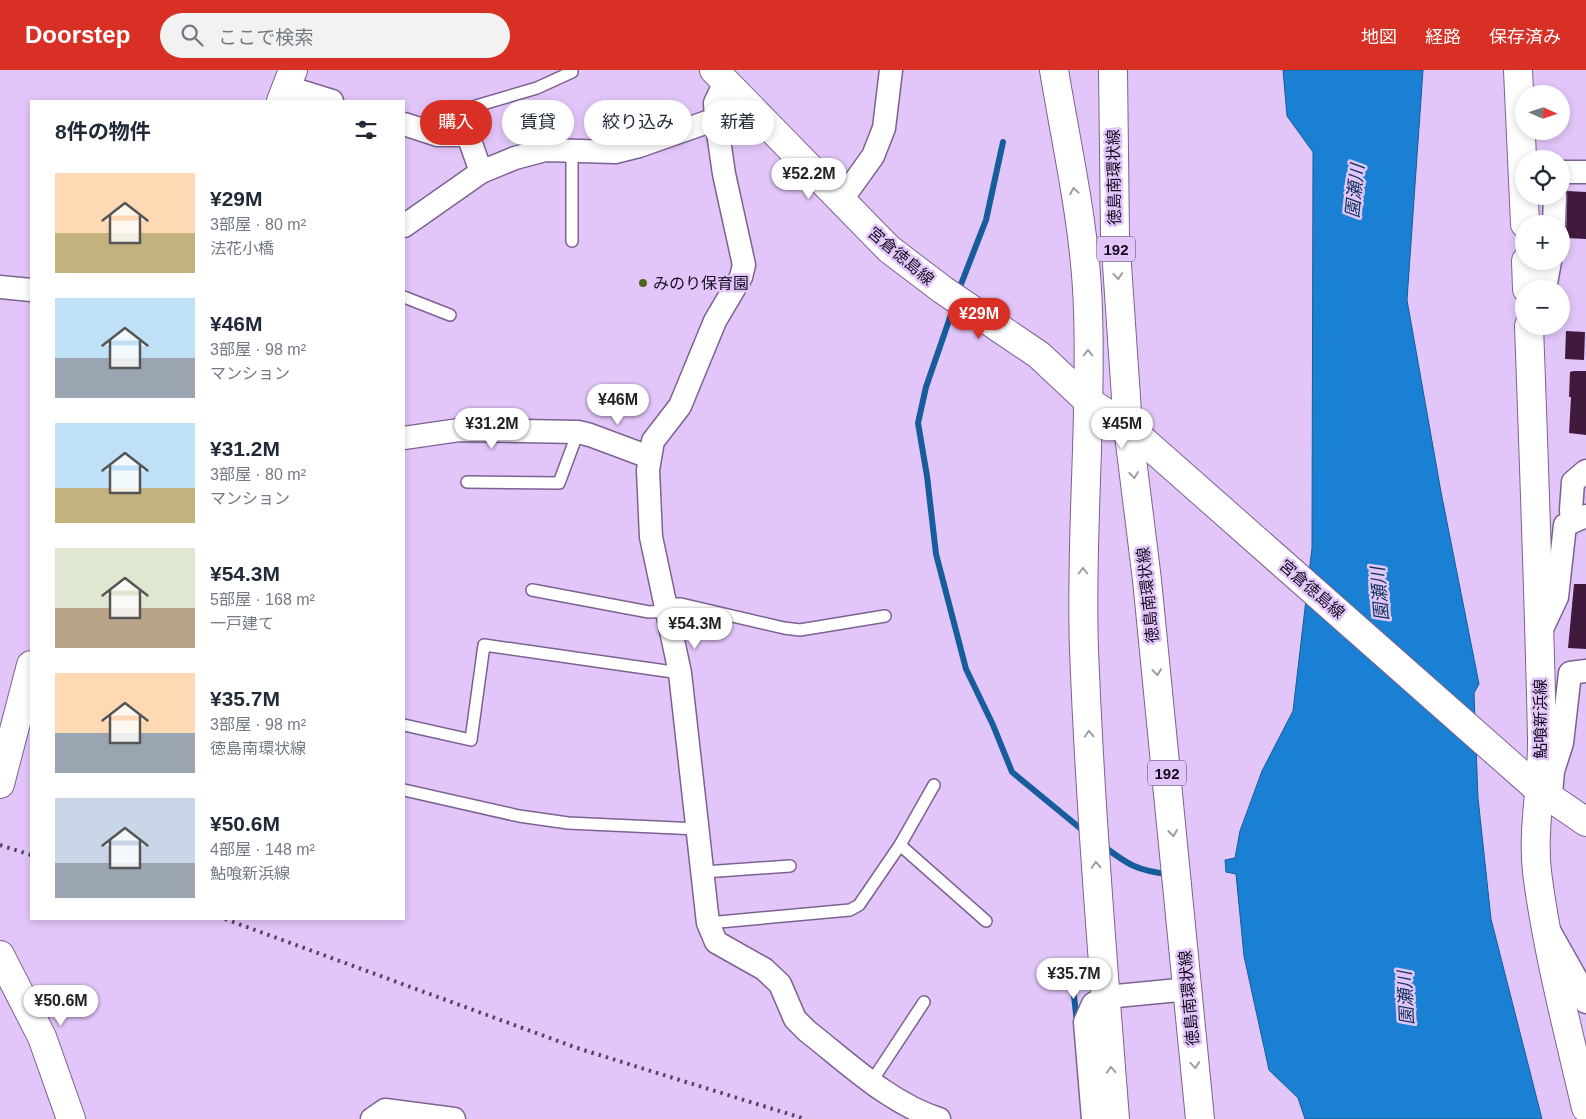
<!DOCTYPE html>
<html lang="ja">
<meta charset="utf-8">
<style>
:root{--surface:#fff;--page:#f2f2f3;--text:#1f2937;--muted:#747a83;--accent:#d93025}
body{margin:0;font-family:Arial,"Noto Sans JP",sans-serif;background:var(--page);color:var(--text);height:100vh;display:flex;flex-direction:column;font-size:19px;white-space:nowrap}
*{box-sizing:border-box;margin:0}
p{font-size:16px;color:var(--muted)}
.icon{flex:none;width:28px;height:28px;fill:none;stroke:currentColor;stroke-width:2;stroke-linecap:round;stroke-linejoin:round}
.map{position:relative;flex:1;overflow:hidden}
.sheet{position:absolute;left:30px;top:30px;width:375px;height:820px;display:flex;flex-direction:column;background:var(--surface);border-radius:0px;box-shadow:0 2px 8px #0003}
.sheet>*{flex:none}
.top-card{position:absolute;left:420px;top:30px;width:475px;height:45px;display:flex;gap:10px}
.needle{width:32px;rotate:93deg}
.controls{position:absolute;left:1515px;top:15px;display:grid;gap:10px}
.controls a{display:grid;place-items:center;width:55px;height:55px;border-radius:50%;background:var(--surface);box-shadow:0 2px 8px #0003;font-size:25px}
.price{position:absolute;translate:-50% -42px;padding:0 11px;border-radius:18px;background:#fff;color:#222;font-size:16px;line-height:32px;filter:drop-shadow(0 1px 2px #0008)}
.price::after{content:'';position:absolute;left:50%;top:30px;width:15px;height:11px;margin-left:-8px;background:inherit;clip-path:polygon(0 0,100% 0,50% 100%)}
.price.active{background:var(--accent);color:#fff}
ul{padding:0;list-style:none}
li{display:flex;align-items:center;gap:15px;height:125px;padding:0 25px}
li span{display:grid;place-items:center;flex:none;width:140px;height:100px;border-radius:0px;color:#555}
li>.icon{margin-inline-start:auto}
span .icon{width:60px;height:60px;fill:#fffc;stroke-width:1}
li b{font-size:21px}
h2{display:flex;justify-content:space-between;align-items:center;height:60px;padding:0 25px;font-size:21px}
.chip{padding:0 18px;border-radius:22px;background:var(--surface);box-shadow:0 2px 8px #0003;font-size:18px;line-height:45px}
.chip.active{background:var(--accent);color:#fff}
header{display:flex;align-items:center;gap:30px;box-sizing:border-box;height:70px;padding:0 25px;background:var(--accent);color:#fff}
header strong{font-size:24px}
nav{display:flex;gap:28px;margin-inline-start:auto;font-size:18px}
.search{width:350px;height:45px;background:var(--page);display:flex;align-items:center;gap:12px;box-sizing:border-box;padding:0 18px;border-radius:28px;color:var(--muted);font-size:19px}
.map>svg:first-child{display:block}
</style>
<header>
<strong>Doorstep</strong>
<div class="search"><svg class="icon" aria-label="search" viewBox="0 0 24 24"><circle cx="10" cy="10" r="6"/><path d="M15 15l6 6"/></svg>ここで検索</div>
<nav><a>地図</a><a>経路</a><a>保存済み</a></nav>
</header>
<div class="map">
<svg width="1586" height="1049" viewBox="0 0 1586 1049">
<rect width="100%" height="100%" fill="#e2c6fa"/>
<!-- water -->
<path fill="#1980d3" stroke="#175c9c" d="M 1283,0 L 1423,0 L 1407,230 L 1441,422 L 1479,614 L 1474,623 L 1478,728 L 1491,849 L 1542,1049 L 1305,1049 L 1298,1028 L 1269,1000 L 1244,886 L 1236,804 L 1226,802 L 1225,790 L 1235,788 L 1240,761 L 1262,701 L 1293,641 L 1312,478 L 1313,82 L 1287,46 Z"/>
<g fill="none" stroke-linecap="round" stroke-linejoin="round">
<!-- stream -->
<g stroke="#175c9c" stroke-width="6">
<path d="M 958,222 L 986,150 L 1003,72"/>
<path d="M 954,236 L 926,317 L 918,353 L 927,406 L 936,484 L 966,599 L 993,655 L 1012,702 L 1086,763"/>
<path d="M 1102,775 C 1127,794 1137,801 1169,804"/>
<path d="M 1071,899 L 1077,953"/>
</g>
</g>
<!-- building -->
<g fill="#3f1a3d">
<path d="M 1567,121 L 1586,122 L 1586,169 L 1566,168 Z"/>
<path d="M 1566,261 L 1585,262 L 1584,290 L 1565,289 Z"/>
<path d="M 1573,301 L 1586,301 L 1586,365 L 1569,363 L 1571,327 L 1569,327 L 1570,302 Z"/>
<path d="M 1574,514 L 1586,514 L 1586,579 L 1568,578 Z"/>
</g>
<g fill="none" stroke-linecap="round" stroke-linejoin="round">
<defs>
<g id="service">
<path d="M 468,65 L 470,42 L 476,36 L 537,18 L 572,2"/>
<path d="M 572,82 L 572,171"/>
<path d="M 404,227 L 450,245"/>
<path d="M 467,412 L 559,413 L 578,362"/>
<path d="M 532,520 L 649,542 L 668,541"/>
<path d="M 666,534 L 681,534 L 784,558 L 800,560 L 885,546"/>
<path d="M 404,655 L 471,670 L 484,575 L 680,603"/>
<path d="M 404,720 L 519,746 L 568,753 L 698,759"/>
<path d="M 900,775 L 934,715"/>
<path d="M 704,802 L 790,796"/>
<path d="M 708,853 L 850,840 L 859,835 L 900,775 L 986,851"/>
<path d="M 872,1011 L 924,932"/>
</g>
<g id="minor">
<path d="M 287,17 L 332,31"/>
<path d="M 716,49 L 724,104 L 744,195 L 741,207 L 715,251 L 680,336 L 653,371 L 648,400 L 651,467 L 680,603 L 708,853 L 716,872 L 764,899 L 780,914 L 795,949 L 807,961 C 848,993 889,1033 939,1049"/>
<path d="M 404,54 L 438,65 L 468,65 L 481,102"/>
<path d="M 1561,102 L 1586,102"/>
<path d="M 840,132 L 873,86 L 884,58 L 891,0"/>
<path d="M 1554,154 L 1555,126"/>
<path d="M 404,156 L 481,102 L 515,88 L 545,80 L 615,82 L 639,76 L 716,49 L 715,33 L 725,12"/>
<path d="M 0,217 L 31,220"/>
<path d="M 1545,219 L 1550,191"/>
<path d="M 404,368 L 459,360 L 578,362 L 590,365 L 649,387"/>
<path d="M 1572,452 L 1571,440 L 1573,412 L 1586,401"/>
<path d="M 1540,563 L 1557,527 L 1565,455 L 1586,446"/>
<path d="M 1551,724 L 1553,701 L 1562,673 L 1570,603 L 1586,601"/>
<path d="M 1551,864 L 1583,921 L 1586,932"/>
<path d="M 372,1049 L 385,1040 L 454,1049"/>
<path d="M 1093,1049 L 1085,952 L 1093,934 L 1106,927 L 1189,919"/>
</g>
<g id="secondary">
<path d="M 714,0 L 889,179 L 943,220 L 1039,285 L 1088,331 L 1128,357 L 1538,719 L 1586,752"/>
<path d="M 1518,0 L 1525,154"/>
<path d="M 281,31 L 293,0"/>
<path d="M 1526,191 L 1527,219"/>
<path d="M 1529,256 C 1534,393 1539,530 1542,667 C 1543,712 1532,757 1537,802 C 1547,881 1568,960 1586,1038"/>
<path d="M 0,714 L 31,595"/>
<path d="M 0,885 L 42,967 L 71,1049"/>
</g>
<g id="trunk">
<path d="M 1054,0 C 1067,79 1086,160 1088,241 C 1092,354 1080,466 1084,579 C 1090,736 1103,893 1115,1049"/>
<path d="M 1113,0 L 1115,165 L 1128,357 L 1147,510 L 1200,1049"/>
</g>
</defs>
<!-- service casing -->
<use href="#service" stroke="#7c6291" stroke-width="14"/>
<!-- minor casing -->
<use href="#minor" stroke="#7c6291" stroke-width="25"/>
<!-- secondary casing -->
<use href="#secondary" stroke="#7c6291" stroke-width="30"/>
<!-- trunk casing -->
<use href="#trunk" stroke="#7c6291" stroke-width="30"/>
<!-- service -->
<use href="#service" stroke="#fff" stroke-width="11"/>
<!-- minor -->
<use href="#minor" stroke="#fff" stroke-width="22"/>
<!-- secondary -->
<use href="#secondary" stroke="#fff" stroke-width="28"/>
<!-- trunk -->
<use href="#trunk" stroke="#fff" stroke-width="28"/>
<!-- rail -->
<g stroke="#544561" stroke-width="4" stroke-dasharray="2.5 5" stroke-linecap="butt">
<path d="M 0,775 L 31,785"/>
<path d="M 225,849 L 577,978 L 805,1049"/>
</g>
</g>
<!-- one-way arrows -->
<defs><path id="oneway-chevron" d="M-2-3.5L2.5 0L-2 3.5" fill="none" stroke-width="1.6" stroke-linecap="round" stroke-linejoin="round" transform="scale(1.25)"/></defs>
<g stroke="#a19da4">
<use href="#oneway-chevron" transform="translate(1074 121) rotate(-100)"/>
<use href="#oneway-chevron" transform="translate(1118 206) rotate(86)"/>
<use href="#oneway-chevron" transform="translate(1088 283) rotate(-90)"/>
<use href="#oneway-chevron" transform="translate(1134 405) rotate(83)"/>
<use href="#oneway-chevron" transform="translate(1083 501) rotate(-90)"/>
<use href="#oneway-chevron" transform="translate(1157 602) rotate(84)"/>
<use href="#oneway-chevron" transform="translate(1089 664) rotate(-93)"/>
<use href="#oneway-chevron" transform="translate(1173 763) rotate(84)"/>
<use href="#oneway-chevron" transform="translate(1096 795) rotate(-93)"/>
<use href="#oneway-chevron" transform="translate(1195 995) rotate(85)"/>
<use href="#oneway-chevron" transform="translate(1111 1000) rotate(-94)"/>
</g>
<!-- markers -->
<circle fill="#49681d" stroke="#e2c6fa" stroke-width="2" cx="643" cy="213" r="5"/>
<g text-anchor="middle" dominant-baseline="central" stroke-width="5" stroke-linejoin="round" paint-order="stroke">
<!-- shield labels -->
<g fill="#e2c6fa" stroke="#51425e" stroke-width="1">
<rect x="1097" y="166.5" width="38" height="25" rx="4"/>
<rect x="1148" y="690.5" width="38" height="25" rx="4"/>
</g>
<g font-size="15" font-weight="bold" fill="#13091b">
<text x="1116" y="179">192</text>
<text x="1167" y="703">192</text>
</g>
<!-- street labels -->
<g font-size="16" fill="#13091b" stroke="#e2c6fa">
<text transform="translate(1114 107) rotate(-91)">徳島南環状線</text>
<text transform="translate(901 186) rotate(40)">宮倉徳島線</text>
<text transform="translate(1312 519) rotate(41)">宮倉徳島線</text>
<text transform="translate(1148 525) rotate(-96)">徳島南環状線</text>
<text transform="translate(1540 649) rotate(-90)">鮎喰新浜線</text>
<text transform="translate(1189 928) rotate(-95)">徳島南環状線</text>
</g>
<!-- poi labels -->
<g font-size="16" fill="#13091b" stroke="#e2c6fa" text-anchor="start">
<text x="653" y="213">みのり保育園</text>
</g>
<!-- water labels -->
<g font-size="18" font-style="italic" fill="#0d3355" stroke="#e2c6fa">
<text transform="translate(1355 121) rotate(-84)">園瀬川</text>
<text transform="translate(1380 524) rotate(-95)">園瀬川</text>
<text transform="translate(1406 928) rotate(-93)">園瀬川</text>
</g>
</g>
</svg>
<div class="controls">
<a><svg class="needle" viewBox="-14 -14 28 28"><path d="M0-13l5 13h-10z" fill="#e53935"/><path d="M0 13l5-13h-10z" fill="#747a83"/></svg></a>
<a><svg class="icon" aria-label="locate" viewBox="0 0 24 24"><circle cx="12" cy="12" r="6"/><path d="M12 2v4M12 18v4M2 12h4M18 12h4"/></svg></a>
<a>+</a>
<a>−</a>
</div>
<b class="price" style="left:809px;top:130px">¥52.2M</b>
<b class="price active" style="left:979px;top:270px">¥29M</b>
<b class="price" style="left:618px;top:356px">¥46M</b>
<b class="price" style="left:492px;top:380px">¥31.2M</b>
<b class="price" style="left:1122px;top:380px">¥45M</b>
<b class="price" style="left:695px;top:580px">¥54.3M</b>
<b class="price" style="left:1074px;top:930px">¥35.7M</b>
<b class="price" style="left:61px;top:957px">¥50.6M</b>
<div class="top-card">
<a class="chip active">購入</a>
<a class="chip">賃貸</a>
<a class="chip">絞り込み</a>
<a class="chip">新着</a>
</div>
<section class="sheet">
<h2>8件の物件<svg class="icon" aria-label="filters" viewBox="0 0 24 24"><path d="M4 7h16M4 17h16"/><circle cx="9" cy="7" r="2"/><circle cx="15" cy="17" r="2"/></svg></h2>
<ul>
<li><span style="background:linear-gradient(#ffd9b3 60%,#c2b280 0)"><svg class="icon" aria-label="home" viewBox="0 0 24 24"><path d="M3 11l9-7 9 7M6 9v11h12V9"/></svg></span><div><b>¥29M</b><p>3部屋 · 80 m²</p><p>法花小橋</p></div></li>
<li><span style="background:linear-gradient(#bfe0f5 60%,#9aa5b1 0)"><svg class="icon" aria-label="home" viewBox="0 0 24 24"><path d="M3 11l9-7 9 7M6 9v11h12V9"/></svg></span><div><b>¥46M</b><p>3部屋 · 98 m²</p><p>マンション</p></div></li>
<li><span style="background:linear-gradient(#bfe0f5 65%,#c2b280 0)"><svg class="icon" aria-label="home" viewBox="0 0 24 24"><path d="M3 11l9-7 9 7M6 9v11h12V9"/></svg></span><div><b>¥31.2M</b><p>3部屋 · 80 m²</p><p>マンション</p></div></li>
<li><span style="background:linear-gradient(#dfe7d0 60%,#b9a48a 0)"><svg class="icon" aria-label="home" viewBox="0 0 24 24"><path d="M3 11l9-7 9 7M6 9v11h12V9"/></svg></span><div><b>¥54.3M</b><p>5部屋 · 168 m²</p><p>一戸建て</p></div></li>
<li><span style="background:linear-gradient(#ffd9b3 60%,#9aa5b1 0)"><svg class="icon" aria-label="home" viewBox="0 0 24 24"><path d="M3 11l9-7 9 7M6 9v11h12V9"/></svg></span><div><b>¥35.7M</b><p>3部屋 · 98 m²</p><p>徳島南環状線</p></div></li>
<li><span style="background:linear-gradient(#c9d6e8 65%,#9aa5b1 0)"><svg class="icon" aria-label="home" viewBox="0 0 24 24"><path d="M3 11l9-7 9 7M6 9v11h12V9"/></svg></span><div><b>¥50.6M</b><p>4部屋 · 148 m²</p><p>鮎喰新浜線</p></div></li>
</ul>
</section>
</div>
